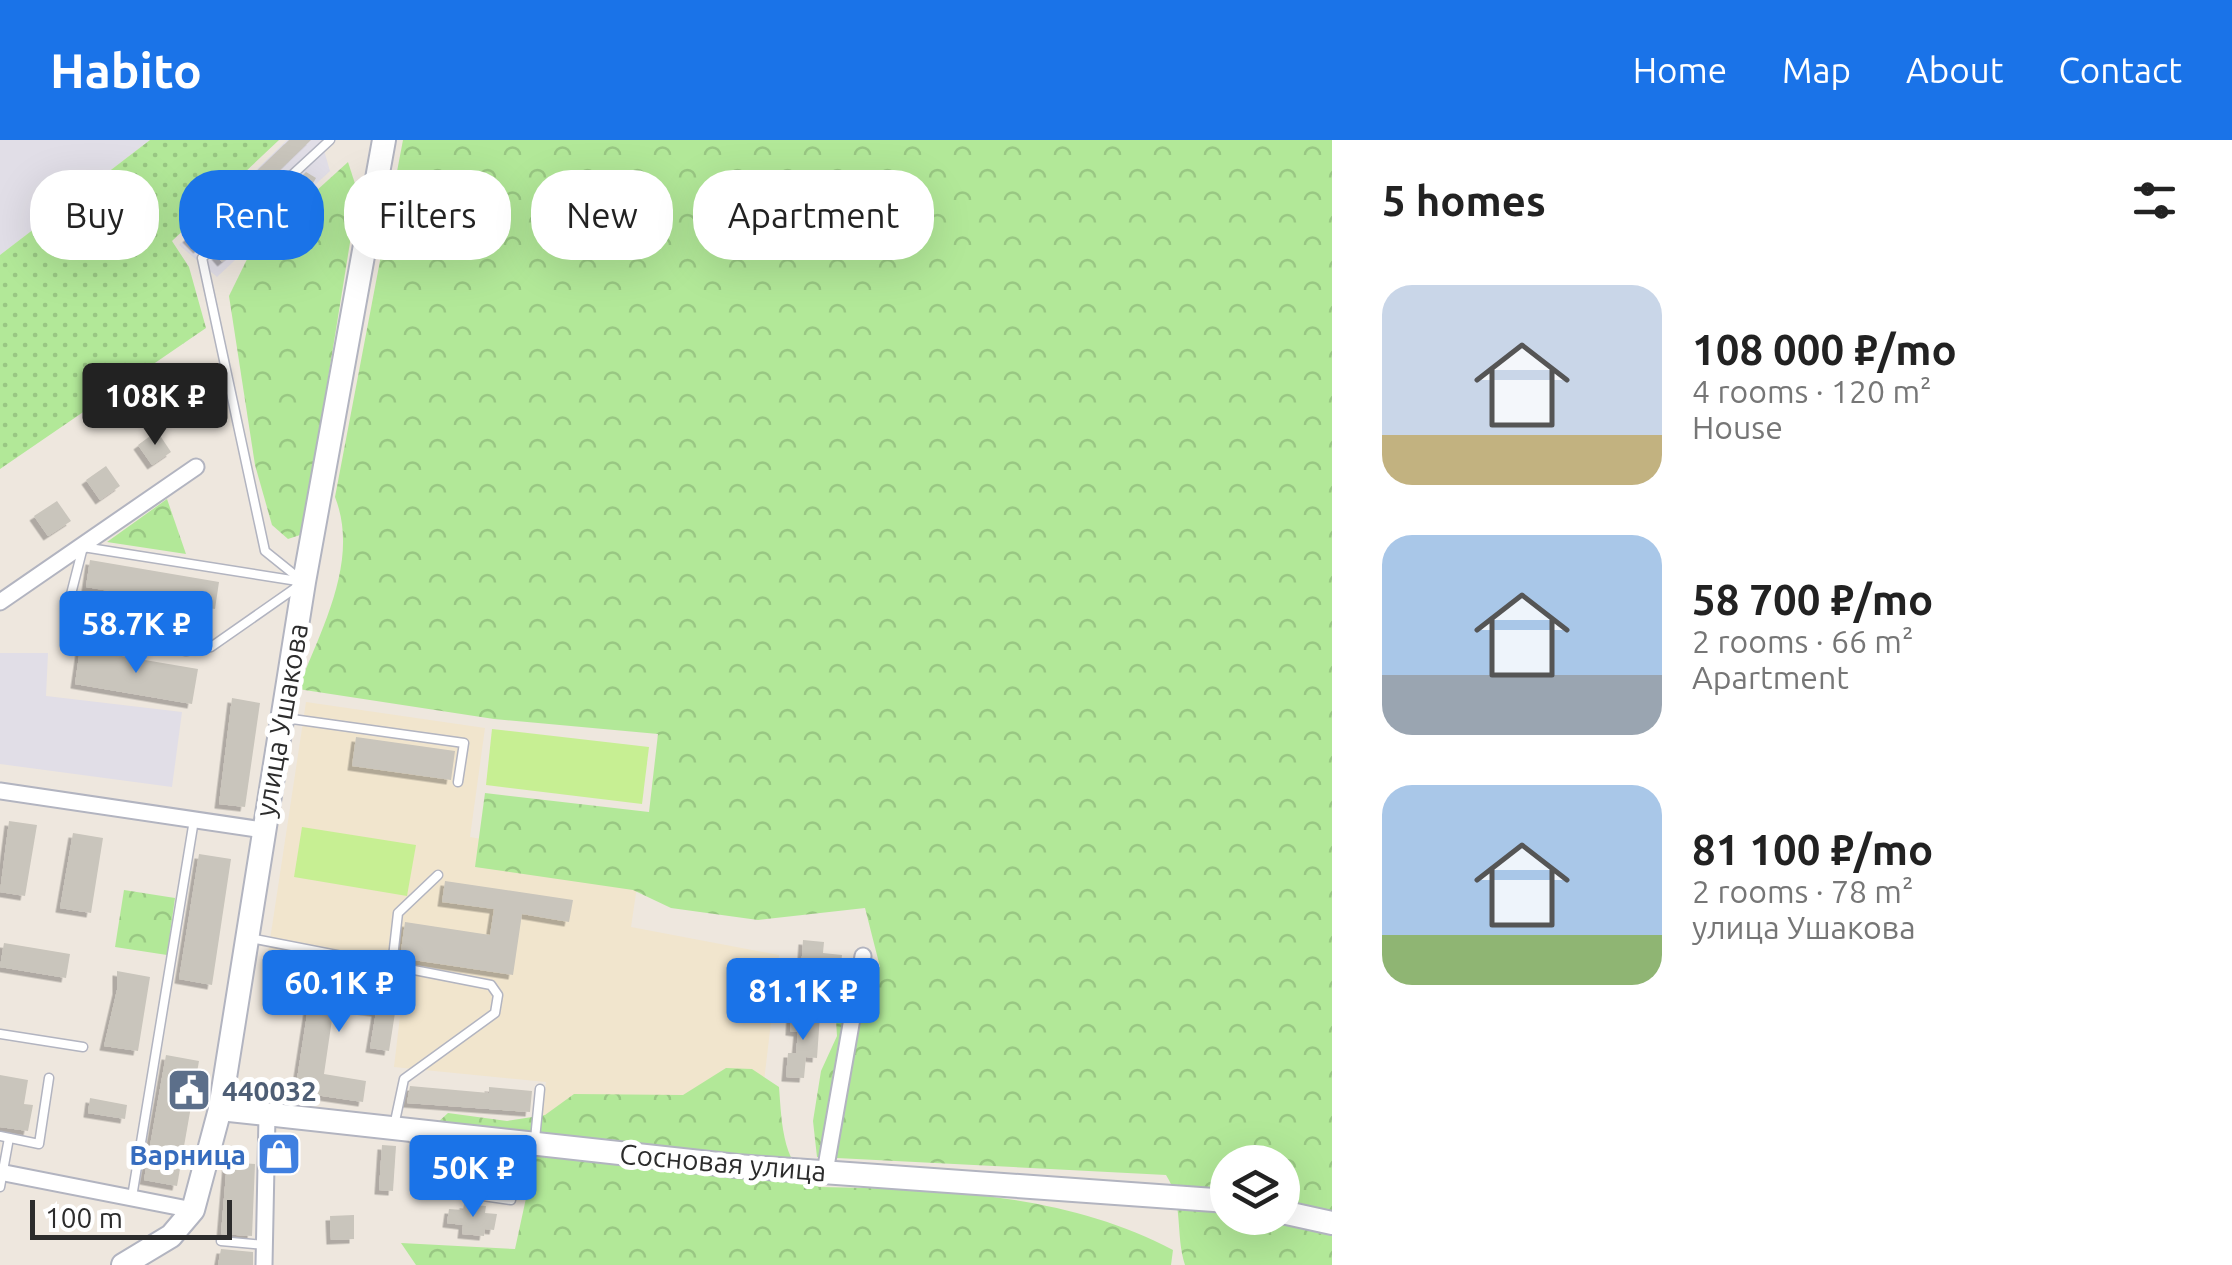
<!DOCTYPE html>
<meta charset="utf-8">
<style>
:root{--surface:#fff;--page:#f6f6f6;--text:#222;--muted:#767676;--accent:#1a73e8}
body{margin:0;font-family:Ubuntu,sans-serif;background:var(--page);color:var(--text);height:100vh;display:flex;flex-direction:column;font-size:38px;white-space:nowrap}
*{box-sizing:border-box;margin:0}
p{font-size:32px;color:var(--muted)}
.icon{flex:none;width:55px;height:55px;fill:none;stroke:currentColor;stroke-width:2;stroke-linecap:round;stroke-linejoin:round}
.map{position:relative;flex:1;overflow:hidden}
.side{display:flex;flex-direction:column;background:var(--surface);width:900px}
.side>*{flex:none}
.banner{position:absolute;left:30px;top:30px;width:950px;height:90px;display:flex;gap:20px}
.tools{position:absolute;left:1210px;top:1005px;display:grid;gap:20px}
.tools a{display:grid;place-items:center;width:90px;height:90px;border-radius:50%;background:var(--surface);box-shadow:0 10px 40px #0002;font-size:50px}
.scale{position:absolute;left:30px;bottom:25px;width:202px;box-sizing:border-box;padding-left:10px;border:5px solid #2c2c2c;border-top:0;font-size:28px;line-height:35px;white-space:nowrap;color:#2c2c2c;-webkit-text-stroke:8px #fff;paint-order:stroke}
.price{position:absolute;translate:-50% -85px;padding:0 22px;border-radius:10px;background:var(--accent);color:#fff;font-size:32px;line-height:65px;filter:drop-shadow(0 2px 5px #0008)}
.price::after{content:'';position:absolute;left:50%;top:60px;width:30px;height:22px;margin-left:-15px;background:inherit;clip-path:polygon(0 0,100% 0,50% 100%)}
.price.selected{background:#222;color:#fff}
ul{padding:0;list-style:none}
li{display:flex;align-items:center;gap:30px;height:250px;padding:0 50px}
li span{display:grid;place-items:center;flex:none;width:280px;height:200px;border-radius:30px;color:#555}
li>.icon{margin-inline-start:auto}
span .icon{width:120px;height:120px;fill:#fffc;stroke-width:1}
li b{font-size:42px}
h2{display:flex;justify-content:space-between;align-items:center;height:120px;padding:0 50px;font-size:42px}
.chip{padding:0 35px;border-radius:40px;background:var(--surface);box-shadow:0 10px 40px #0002;font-size:35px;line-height:90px}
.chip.selected{background:var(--accent);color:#fff}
header{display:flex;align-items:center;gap:60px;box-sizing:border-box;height:140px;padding:0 50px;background:var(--accent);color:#fff}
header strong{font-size:48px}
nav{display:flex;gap:55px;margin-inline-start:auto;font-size:35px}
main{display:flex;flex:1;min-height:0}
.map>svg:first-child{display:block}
</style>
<header>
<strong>Habito</strong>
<nav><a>Home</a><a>Map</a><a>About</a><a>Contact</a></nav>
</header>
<main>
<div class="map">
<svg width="1332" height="1125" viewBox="0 0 1332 1125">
<defs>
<pattern id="forest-crowns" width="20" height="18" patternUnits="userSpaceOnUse" patternTransform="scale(2.5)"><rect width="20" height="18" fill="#b2e898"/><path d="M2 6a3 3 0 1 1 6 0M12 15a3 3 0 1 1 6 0" fill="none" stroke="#99c783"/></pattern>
<pattern id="garden-dots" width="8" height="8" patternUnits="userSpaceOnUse" patternTransform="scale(2.5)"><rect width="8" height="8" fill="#b2e898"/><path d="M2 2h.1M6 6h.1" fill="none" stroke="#99c783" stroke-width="1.8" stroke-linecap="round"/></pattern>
<filter id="shadow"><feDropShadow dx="-4.5" dy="4.5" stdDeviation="0" flood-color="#0004"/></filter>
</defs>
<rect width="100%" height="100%" fill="#eee7de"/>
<!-- industrial -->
<g fill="#e1dee7">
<path d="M 0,0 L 150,0 L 0,115 Z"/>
<path d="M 287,0 L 321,0 L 330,31 L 217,137 L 179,105 Z"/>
<path d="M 0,513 L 48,513 L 46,556 L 182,572 L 172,647 L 0,624 Z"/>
</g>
<!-- education -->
<path fill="#f1e5cd" d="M 306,562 L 485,588 L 470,697 L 640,726 L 631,787 L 779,815 L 755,1017 L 540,993 L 546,942 L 394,927 L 405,834 L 268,813 Z"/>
<!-- forest -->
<g fill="url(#forest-crowns)" fill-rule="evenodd">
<path d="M 403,0 L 1332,0 L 1332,1125 L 1185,1125 C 1175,1093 1184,1063 1166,1035 L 817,1017 L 813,981 L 821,931 L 837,896 L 833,833 L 880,827 L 865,768 L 758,780 L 671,768 L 633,750 L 475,727 L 485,653 L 649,672 L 658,594 L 494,579 L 298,549 C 321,489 360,421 335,357 ZM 1228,1022 L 1282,1022 L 1282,1078 L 1228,1078 Z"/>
<path d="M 348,22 L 358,53 L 303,394 L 288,399 L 272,385 L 255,325 L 229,156 L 252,109 Z"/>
<path d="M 167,359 L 186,414 L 107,402 Z"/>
<path d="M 124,750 L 175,758 L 167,815 L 115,807 Z"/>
<path d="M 726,928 L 752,929 L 779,947 C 782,985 782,1028 819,1047 C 938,1049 1066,1053 1173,1110 L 1171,1125 L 416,1125 L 401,1103 L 515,1109 L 528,1049 L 470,1033 L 437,983 L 448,973 L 507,981 L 545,975 L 574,954 L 683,955 Z"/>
</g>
<!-- garden -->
<path fill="url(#garden-dots)" d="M 150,0 L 279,0 L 172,101 L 189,127 L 206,188 L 0,329 L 0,115 Z"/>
<!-- pitch -->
<g fill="#c7ef93">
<path d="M 492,589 L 649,607 L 642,664 L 486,645 Z"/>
<path d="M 302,687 L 416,705 L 407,756 L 294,737 Z"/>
</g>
<!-- building -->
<g fill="#c9c5bc" filter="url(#shadow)">
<path d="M 289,0 L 311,0 L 198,109 L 187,98 Z"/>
<path d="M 306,32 L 316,38 L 308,52 L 222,122 L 216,115 Z"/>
<path d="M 157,291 L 171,312 L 152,325 L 138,305 Z"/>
<path d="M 106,326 L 120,346 L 100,360 L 86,340 Z"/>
<path d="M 57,361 L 71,381 L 48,396 L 34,376 Z"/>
<path d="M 90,420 L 219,442 L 215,469 L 86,447 Z"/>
<path d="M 80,509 L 198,529 L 192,564 L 75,544 Z"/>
<path d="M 232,558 L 260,563 L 245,667 L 219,664 Z"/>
<path d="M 356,597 L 455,611 L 451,640 L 352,626 Z"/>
<path d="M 9,681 L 37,685 L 25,756 L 0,752 Z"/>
<path d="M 73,693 L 103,698 L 91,773 L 60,768 Z"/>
<path d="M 199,714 L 231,719 L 212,845 L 179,839 Z"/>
<path d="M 445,741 L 573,760 L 569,782 L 522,774 L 513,835 L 400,818 L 405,782 L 490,795 L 494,769 L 442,762 Z"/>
<path d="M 803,800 L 824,802 L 823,813 L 842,815 L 840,834 L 801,831 Z"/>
<path d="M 4,803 L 70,814 L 66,838 L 0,827 Z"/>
<path d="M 117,831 L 150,837 L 138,911 L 104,906 L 117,850 Z"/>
<path d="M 313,836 L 390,848 L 387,871 L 395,873 L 389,911 L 370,908 L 376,872 L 334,866 L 324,934 L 366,941 L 363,962 L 295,952 Z"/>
<path d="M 791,873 L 820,875 L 817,918 L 806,917 L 804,938 L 786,937 L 788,913 L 796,913 L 798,892 L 790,891 Z"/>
<path d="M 166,915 L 199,921 L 177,1046 L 144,1040 Z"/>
<path d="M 0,935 L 28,940 L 24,964 L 33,965 L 28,991 L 0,987 Z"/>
<path d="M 410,946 L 489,953 L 489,947 L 532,951 L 530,972 L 407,963 Z"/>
<path d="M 90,958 L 127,965 L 125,979 L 88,973 Z"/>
<path d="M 382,1005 L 396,1006 L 393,1051 L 379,1050 Z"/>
<path d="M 227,1022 L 255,1024 L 252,1096 L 221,1094 Z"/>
<path d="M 464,1064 L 486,1066 L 485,1073 L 497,1074 L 494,1090 L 485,1089 L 484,1096 L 462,1094 L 463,1085 L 447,1083 L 449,1069 L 463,1070 Z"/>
<path d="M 354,1075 L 354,1099 L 331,1100 L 330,1076 Z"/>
<path d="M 221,1109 L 253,1112 L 253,1125 L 218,1125 Z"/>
</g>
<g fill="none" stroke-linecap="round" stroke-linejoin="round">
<defs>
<g id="lane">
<path d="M 83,407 L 304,442 L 211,507 L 186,511 L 76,490 L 70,458 Z"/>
<path d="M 301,440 L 265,411 L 202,118 L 330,0"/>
<path d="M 285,578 L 464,603 L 458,642"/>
<path d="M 250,798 L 491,845 L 498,855 L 495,873 L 404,939 L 394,986"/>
<path d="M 392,826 L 398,773 L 438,735"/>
<path d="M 0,894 L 83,907"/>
<path d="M 409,994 L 455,1052 L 511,1060"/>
<path d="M 0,996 L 39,1004 L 49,938"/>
<path d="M 535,999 L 540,949"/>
<path d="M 0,1047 L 9,998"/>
<path d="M 132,1057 L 194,680"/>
<path d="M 221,1101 L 264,1105"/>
</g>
<g id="street">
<path d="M 0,462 L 196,327"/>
<path d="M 0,651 L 263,690"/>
<path d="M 0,1032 L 193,1070"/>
<path d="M 825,1032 L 863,816"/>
<path d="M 264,1125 L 267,976"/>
</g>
<g id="secondary">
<path d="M 220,969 L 737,1026 L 1228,1061"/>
<path d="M 1282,1072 L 1332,1083"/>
<path d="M 123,1125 L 171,1096 L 193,1070 L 220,969 L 304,442 L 384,0"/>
</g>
</defs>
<!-- lane casing -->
<use href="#lane" stroke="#b2b4c0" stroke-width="11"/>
<!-- street casing -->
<use href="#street" stroke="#b2b4c0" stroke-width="19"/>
<!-- secondary casing -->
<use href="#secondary" stroke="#b2b4c0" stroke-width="26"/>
<!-- lane -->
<use href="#lane" stroke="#fff" stroke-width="8"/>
<!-- street -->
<use href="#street" stroke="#fff" stroke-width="15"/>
<!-- secondary -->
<use href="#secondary" stroke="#fff" stroke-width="22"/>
</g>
<!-- icons -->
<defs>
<symbol id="civic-square" viewBox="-11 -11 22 22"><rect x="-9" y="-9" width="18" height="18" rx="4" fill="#5c6f8a" stroke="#fff"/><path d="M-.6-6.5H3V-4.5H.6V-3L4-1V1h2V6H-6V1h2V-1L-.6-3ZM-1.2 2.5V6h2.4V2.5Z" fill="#fff"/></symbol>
<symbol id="shop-square" viewBox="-11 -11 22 22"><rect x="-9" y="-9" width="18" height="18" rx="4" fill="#3f7fe0" stroke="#fff"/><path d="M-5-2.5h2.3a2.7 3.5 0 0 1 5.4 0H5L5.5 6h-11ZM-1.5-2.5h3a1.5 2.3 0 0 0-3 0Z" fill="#fff"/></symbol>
</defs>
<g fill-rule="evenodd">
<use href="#civic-square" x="164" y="925" width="50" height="50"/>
<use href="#shop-square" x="254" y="989" width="50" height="50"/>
</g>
<g text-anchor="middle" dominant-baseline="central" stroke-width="10" stroke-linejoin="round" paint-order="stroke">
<!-- street labels -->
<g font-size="28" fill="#2c2c2c" stroke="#fff">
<text transform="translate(281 580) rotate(-80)">улица Ушакова</text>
<text transform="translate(723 1022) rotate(5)">Сосновая улица</text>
</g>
<!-- service labels -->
<g font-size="28" font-weight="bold" fill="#4e5e75" stroke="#fff" text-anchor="start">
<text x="222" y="950">440032</text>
</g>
<!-- shop labels -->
<g font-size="28" font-weight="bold" fill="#366cbe" stroke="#fff" text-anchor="end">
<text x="246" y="1014">Варница</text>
</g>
</g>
</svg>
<div class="tools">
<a><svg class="icon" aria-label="layers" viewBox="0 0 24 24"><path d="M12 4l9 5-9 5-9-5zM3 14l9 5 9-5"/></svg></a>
</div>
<div class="scale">100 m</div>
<b class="price selected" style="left:155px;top:308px">108K ₽</b>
<b class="price" style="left:136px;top:536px">58.7K ₽</b>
<b class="price" style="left:339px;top:895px">60.1K ₽</b>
<b class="price" style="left:803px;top:903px">81.1K ₽</b>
<b class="price" style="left:473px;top:1080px">50K ₽</b>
<div class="banner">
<a class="chip">Buy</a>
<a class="chip selected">Rent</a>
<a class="chip">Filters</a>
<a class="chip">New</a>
<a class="chip">Apartment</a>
</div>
</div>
<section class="side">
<h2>5 homes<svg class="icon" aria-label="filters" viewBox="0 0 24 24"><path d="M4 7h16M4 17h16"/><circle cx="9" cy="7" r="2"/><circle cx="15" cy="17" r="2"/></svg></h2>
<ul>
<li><span style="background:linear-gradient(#c9d6e8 75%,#c2b280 0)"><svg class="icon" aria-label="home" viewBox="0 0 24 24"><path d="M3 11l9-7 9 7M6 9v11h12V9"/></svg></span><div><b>108 000 ₽/mo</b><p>4 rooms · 120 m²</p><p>House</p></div></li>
<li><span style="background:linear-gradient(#a9c7e8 70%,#9aa5b1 0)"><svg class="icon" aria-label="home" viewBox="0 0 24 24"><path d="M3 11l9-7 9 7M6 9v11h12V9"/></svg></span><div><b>58 700 ₽/mo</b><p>2 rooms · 66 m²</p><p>Apartment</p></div></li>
<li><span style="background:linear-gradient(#a9c7e8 75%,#8fb573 0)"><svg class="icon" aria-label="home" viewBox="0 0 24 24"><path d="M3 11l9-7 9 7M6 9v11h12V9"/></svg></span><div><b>81 100 ₽/mo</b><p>2 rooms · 78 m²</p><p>улица Ушакова</p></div></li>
</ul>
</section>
</main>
